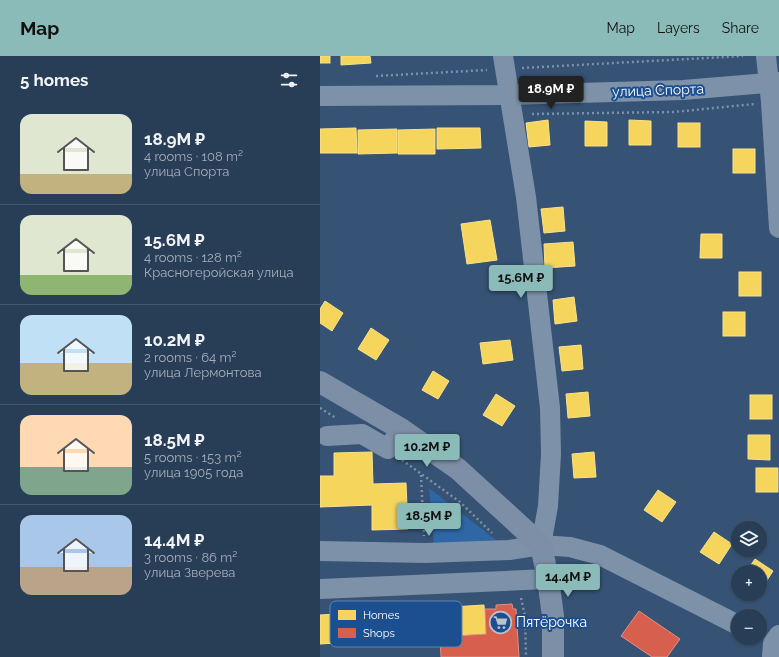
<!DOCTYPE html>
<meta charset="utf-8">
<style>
:root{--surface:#283e57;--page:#30455d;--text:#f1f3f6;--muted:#a5aeba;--line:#44576d;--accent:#8bbbb9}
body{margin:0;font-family:Raleway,sans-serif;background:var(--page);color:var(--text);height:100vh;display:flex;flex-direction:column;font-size:15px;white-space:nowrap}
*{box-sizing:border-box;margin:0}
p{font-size:13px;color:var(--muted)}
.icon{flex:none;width:22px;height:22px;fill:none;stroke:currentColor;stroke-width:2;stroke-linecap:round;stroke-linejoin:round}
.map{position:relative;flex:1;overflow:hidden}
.side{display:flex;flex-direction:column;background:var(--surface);width:320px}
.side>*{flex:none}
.controls{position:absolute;left:411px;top:465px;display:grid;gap:8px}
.controls a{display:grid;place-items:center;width:36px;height:36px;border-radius:50%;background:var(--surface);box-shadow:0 1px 3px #0004,0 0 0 1px var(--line);font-size:20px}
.price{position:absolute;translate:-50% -34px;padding:0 9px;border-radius:4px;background:var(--accent);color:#111;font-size:13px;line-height:26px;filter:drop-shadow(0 1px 2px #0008)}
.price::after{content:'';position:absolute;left:50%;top:24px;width:12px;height:9px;margin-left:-6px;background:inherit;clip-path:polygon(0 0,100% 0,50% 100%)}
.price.active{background:#222;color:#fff}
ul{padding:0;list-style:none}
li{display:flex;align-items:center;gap:12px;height:100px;padding:0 20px}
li+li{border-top:1px solid var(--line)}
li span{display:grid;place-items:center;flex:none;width:112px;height:80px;border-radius:12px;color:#555}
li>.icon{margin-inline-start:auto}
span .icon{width:48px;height:48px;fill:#fffc;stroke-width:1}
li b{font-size:17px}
h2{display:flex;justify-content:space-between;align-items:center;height:48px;padding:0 20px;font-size:17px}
header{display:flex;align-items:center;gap:24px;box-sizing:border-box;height:56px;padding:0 20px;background:var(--accent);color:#111}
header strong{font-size:19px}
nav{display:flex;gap:22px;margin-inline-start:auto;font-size:14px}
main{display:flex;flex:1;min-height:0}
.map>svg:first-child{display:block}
</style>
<header>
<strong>Map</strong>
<nav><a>Map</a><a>Layers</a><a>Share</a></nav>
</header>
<main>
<section class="side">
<h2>5 homes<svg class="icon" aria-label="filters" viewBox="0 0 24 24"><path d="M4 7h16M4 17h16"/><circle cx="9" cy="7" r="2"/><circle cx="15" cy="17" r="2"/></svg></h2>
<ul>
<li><span style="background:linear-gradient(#dfe7d0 75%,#c2b280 0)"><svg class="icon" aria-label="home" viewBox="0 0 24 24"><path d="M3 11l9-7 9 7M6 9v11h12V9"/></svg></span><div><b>18.9M ₽</b><p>4 rooms · 108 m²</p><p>улица Спорта</p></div></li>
<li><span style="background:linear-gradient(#dfe7d0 75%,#8fb573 0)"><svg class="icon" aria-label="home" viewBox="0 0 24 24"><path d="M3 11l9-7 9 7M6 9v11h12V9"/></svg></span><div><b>15.6M ₽</b><p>4 rooms · 128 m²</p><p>Красногеройская улица</p></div></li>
<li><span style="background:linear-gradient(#bfe0f5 60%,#c2b280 0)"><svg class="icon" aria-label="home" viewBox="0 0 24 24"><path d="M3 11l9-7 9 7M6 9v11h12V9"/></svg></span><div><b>10.2M ₽</b><p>2 rooms · 64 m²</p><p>улица Лермонтова</p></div></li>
<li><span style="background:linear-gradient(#ffd9b3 65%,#7fa58c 0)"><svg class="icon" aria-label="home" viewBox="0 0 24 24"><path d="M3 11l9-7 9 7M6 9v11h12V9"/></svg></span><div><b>18.5M ₽</b><p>5 rooms · 153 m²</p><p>улица 1905 года</p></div></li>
<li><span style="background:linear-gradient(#a9c7e8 65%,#b9a48a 0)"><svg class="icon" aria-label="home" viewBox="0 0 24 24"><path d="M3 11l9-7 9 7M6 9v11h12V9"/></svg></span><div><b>14.4M ₽</b><p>3 rooms · 86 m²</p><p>улица Зверева</p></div></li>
</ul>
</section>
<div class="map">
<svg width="459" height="601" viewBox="0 0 459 601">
<rect width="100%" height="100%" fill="#365274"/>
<!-- grass -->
<path fill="#2f66a5" d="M 109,432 L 180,487 L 114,490 Z"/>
<!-- homes -->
<g fill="#f6d55c" stroke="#f9e28d">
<rect x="0" y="0" width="10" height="7"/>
<path d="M 21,0 L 50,0 L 51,7 L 21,9 Z"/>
<path d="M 228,64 L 230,89 L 209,91 L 206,67 Z"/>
<path d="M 309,64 L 331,65 L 331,89 L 309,89 Z"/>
<path d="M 265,65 L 287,66 L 287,90 L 265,90 Z"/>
<rect x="358" y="67" width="22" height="24"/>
<path d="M 36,72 L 37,97 L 0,97 L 0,73 Z"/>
<path d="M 117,72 L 160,72 L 161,92 L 117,93 Z"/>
<path d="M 77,73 L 77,97 L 38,98 L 38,74 Z"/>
<path d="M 115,73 L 115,98 L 78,98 L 78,74 Z"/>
<rect x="413" y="93" width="22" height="24"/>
<path d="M 243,151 L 245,175 L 224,177 L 221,153 Z"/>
<path d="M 170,164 L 177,204 L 147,208 L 141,168 Z"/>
<path d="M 381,178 L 402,178 L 402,202 L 380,202 Z"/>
<path d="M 253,186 L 255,210 L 225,212 L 224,188 Z"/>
<rect x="419" y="216" width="22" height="24"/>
<path d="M 254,241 L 257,265 L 235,268 L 233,244 Z"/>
<path d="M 5,245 L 23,257 L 12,275 L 0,267 L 0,253 Z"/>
<rect x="403" y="256" width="22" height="24"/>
<path d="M 51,272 L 69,284 L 56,304 L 38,293 Z"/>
<path d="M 190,284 L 193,304 L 163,308 L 160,287 Z"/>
<path d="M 261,289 L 263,313 L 242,315 L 239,291 Z"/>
<path d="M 113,315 L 129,325 L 118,343 L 102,334 Z"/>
<path d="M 268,336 L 270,360 L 248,362 L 246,338 Z"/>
<path d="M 176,338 L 195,350 L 182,370 L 163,359 Z"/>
<rect x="430" y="339" width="22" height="24"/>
<path d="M 428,379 L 450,379 L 450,404 L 428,403 Z"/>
<path d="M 52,396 L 53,428 L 86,427 L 88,473 L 52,474 L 52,449 L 0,451 L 0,420 L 14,420 L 14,397 Z"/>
<path d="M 274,396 L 276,421 L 254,422 L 252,398 Z"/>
<rect x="436" y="412" width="22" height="24"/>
<path d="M 338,434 L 356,446 L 342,466 L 324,454 Z"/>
<path d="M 394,476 L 412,488 L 399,508 L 380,496 Z"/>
<path d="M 435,503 L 453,515 L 440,535 L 440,516 L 426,516 Z"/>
<path d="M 164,549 L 166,578 L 0,588 L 0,559 Z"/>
</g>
<!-- shops -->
<g fill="#d6604d" stroke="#e29082">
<path d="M 192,548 L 193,553 L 196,553 L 199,601 L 121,601 L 120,581 L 166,578 L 165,553 L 176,553 L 176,549 Z"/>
<path d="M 319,555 L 360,583 L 347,601 L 332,601 L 301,580 Z"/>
</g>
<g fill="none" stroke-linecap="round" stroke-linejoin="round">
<!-- path -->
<g stroke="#7d92a8" stroke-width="2.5" stroke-dasharray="2 3" stroke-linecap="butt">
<path d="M 202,12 L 423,0"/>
<path d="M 56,20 L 167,14"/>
<path d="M 212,58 L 353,56 L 435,48"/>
<path d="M 0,352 L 16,362"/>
<path d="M 82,404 L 140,446 L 172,477"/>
<path d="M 101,419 L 104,480"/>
<path d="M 201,542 L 205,560 L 206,601"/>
</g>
<!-- minor -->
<g stroke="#7d92a8" stroke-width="20">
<path d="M 183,0 L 206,141 L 230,352 L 231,398 L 228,450 L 221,489"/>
<path d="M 446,0 L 451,46 L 459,172"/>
<path d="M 0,40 L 188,39 L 363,34 L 459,26"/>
<path d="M 7,380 L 42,378 L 68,393 L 81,373"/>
<path d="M 0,495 L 105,497 L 189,494 L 221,489 L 250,491 L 280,499 L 418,569"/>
<path d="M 0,533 L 228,523"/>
<path d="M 452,601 L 453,587 L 459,579"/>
</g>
<!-- major -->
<path stroke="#7d8ea7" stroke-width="22" d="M 0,326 L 81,373 L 138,413 L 221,489 L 228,523 L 233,560 L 233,601"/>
</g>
<!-- icons -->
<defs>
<symbol id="supermarket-ring" viewBox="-11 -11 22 22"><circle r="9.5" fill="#1b4f8f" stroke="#b9c2ce" stroke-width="1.5"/><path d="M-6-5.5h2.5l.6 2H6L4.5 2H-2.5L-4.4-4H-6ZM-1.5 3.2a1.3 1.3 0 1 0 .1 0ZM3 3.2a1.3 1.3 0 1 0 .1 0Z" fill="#b9c2ce"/></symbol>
</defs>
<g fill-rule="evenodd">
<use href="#supermarket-ring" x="168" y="554" width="25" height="25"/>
</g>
<g text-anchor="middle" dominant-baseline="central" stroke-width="4" stroke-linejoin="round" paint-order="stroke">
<!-- street labels -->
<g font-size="14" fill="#fff" stroke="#1b4f8f">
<text transform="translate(338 34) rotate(-2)">улица Спорта</text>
</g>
<!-- poi labels -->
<g font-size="14" fill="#fff" stroke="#1b4f8f" text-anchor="start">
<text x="196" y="566">Пятёрочка</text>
</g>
</g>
<!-- legend -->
<rect x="10" y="545" width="132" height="46" rx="6" fill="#1b4f8f" stroke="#5f84b1" stroke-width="1"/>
<rect x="18" y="554" width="18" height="10" fill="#f6d55c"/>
<rect x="18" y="572" width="18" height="10" fill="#d6604d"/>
<g font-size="11" fill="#fff">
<text x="43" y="563">Homes</text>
<text x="43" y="581">Shops</text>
</g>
</svg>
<div class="controls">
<a><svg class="icon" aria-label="layers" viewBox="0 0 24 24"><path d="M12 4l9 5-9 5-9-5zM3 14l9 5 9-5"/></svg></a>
<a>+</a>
<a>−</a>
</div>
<b class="price active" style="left:231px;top:54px">18.9M ₽</b>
<b class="price" style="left:201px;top:243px">15.6M ₽</b>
<b class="price" style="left:107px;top:412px">10.2M ₽</b>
<b class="price" style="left:109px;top:481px">18.5M ₽</b>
<b class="price" style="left:248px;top:542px">14.4M ₽</b>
</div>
</main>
